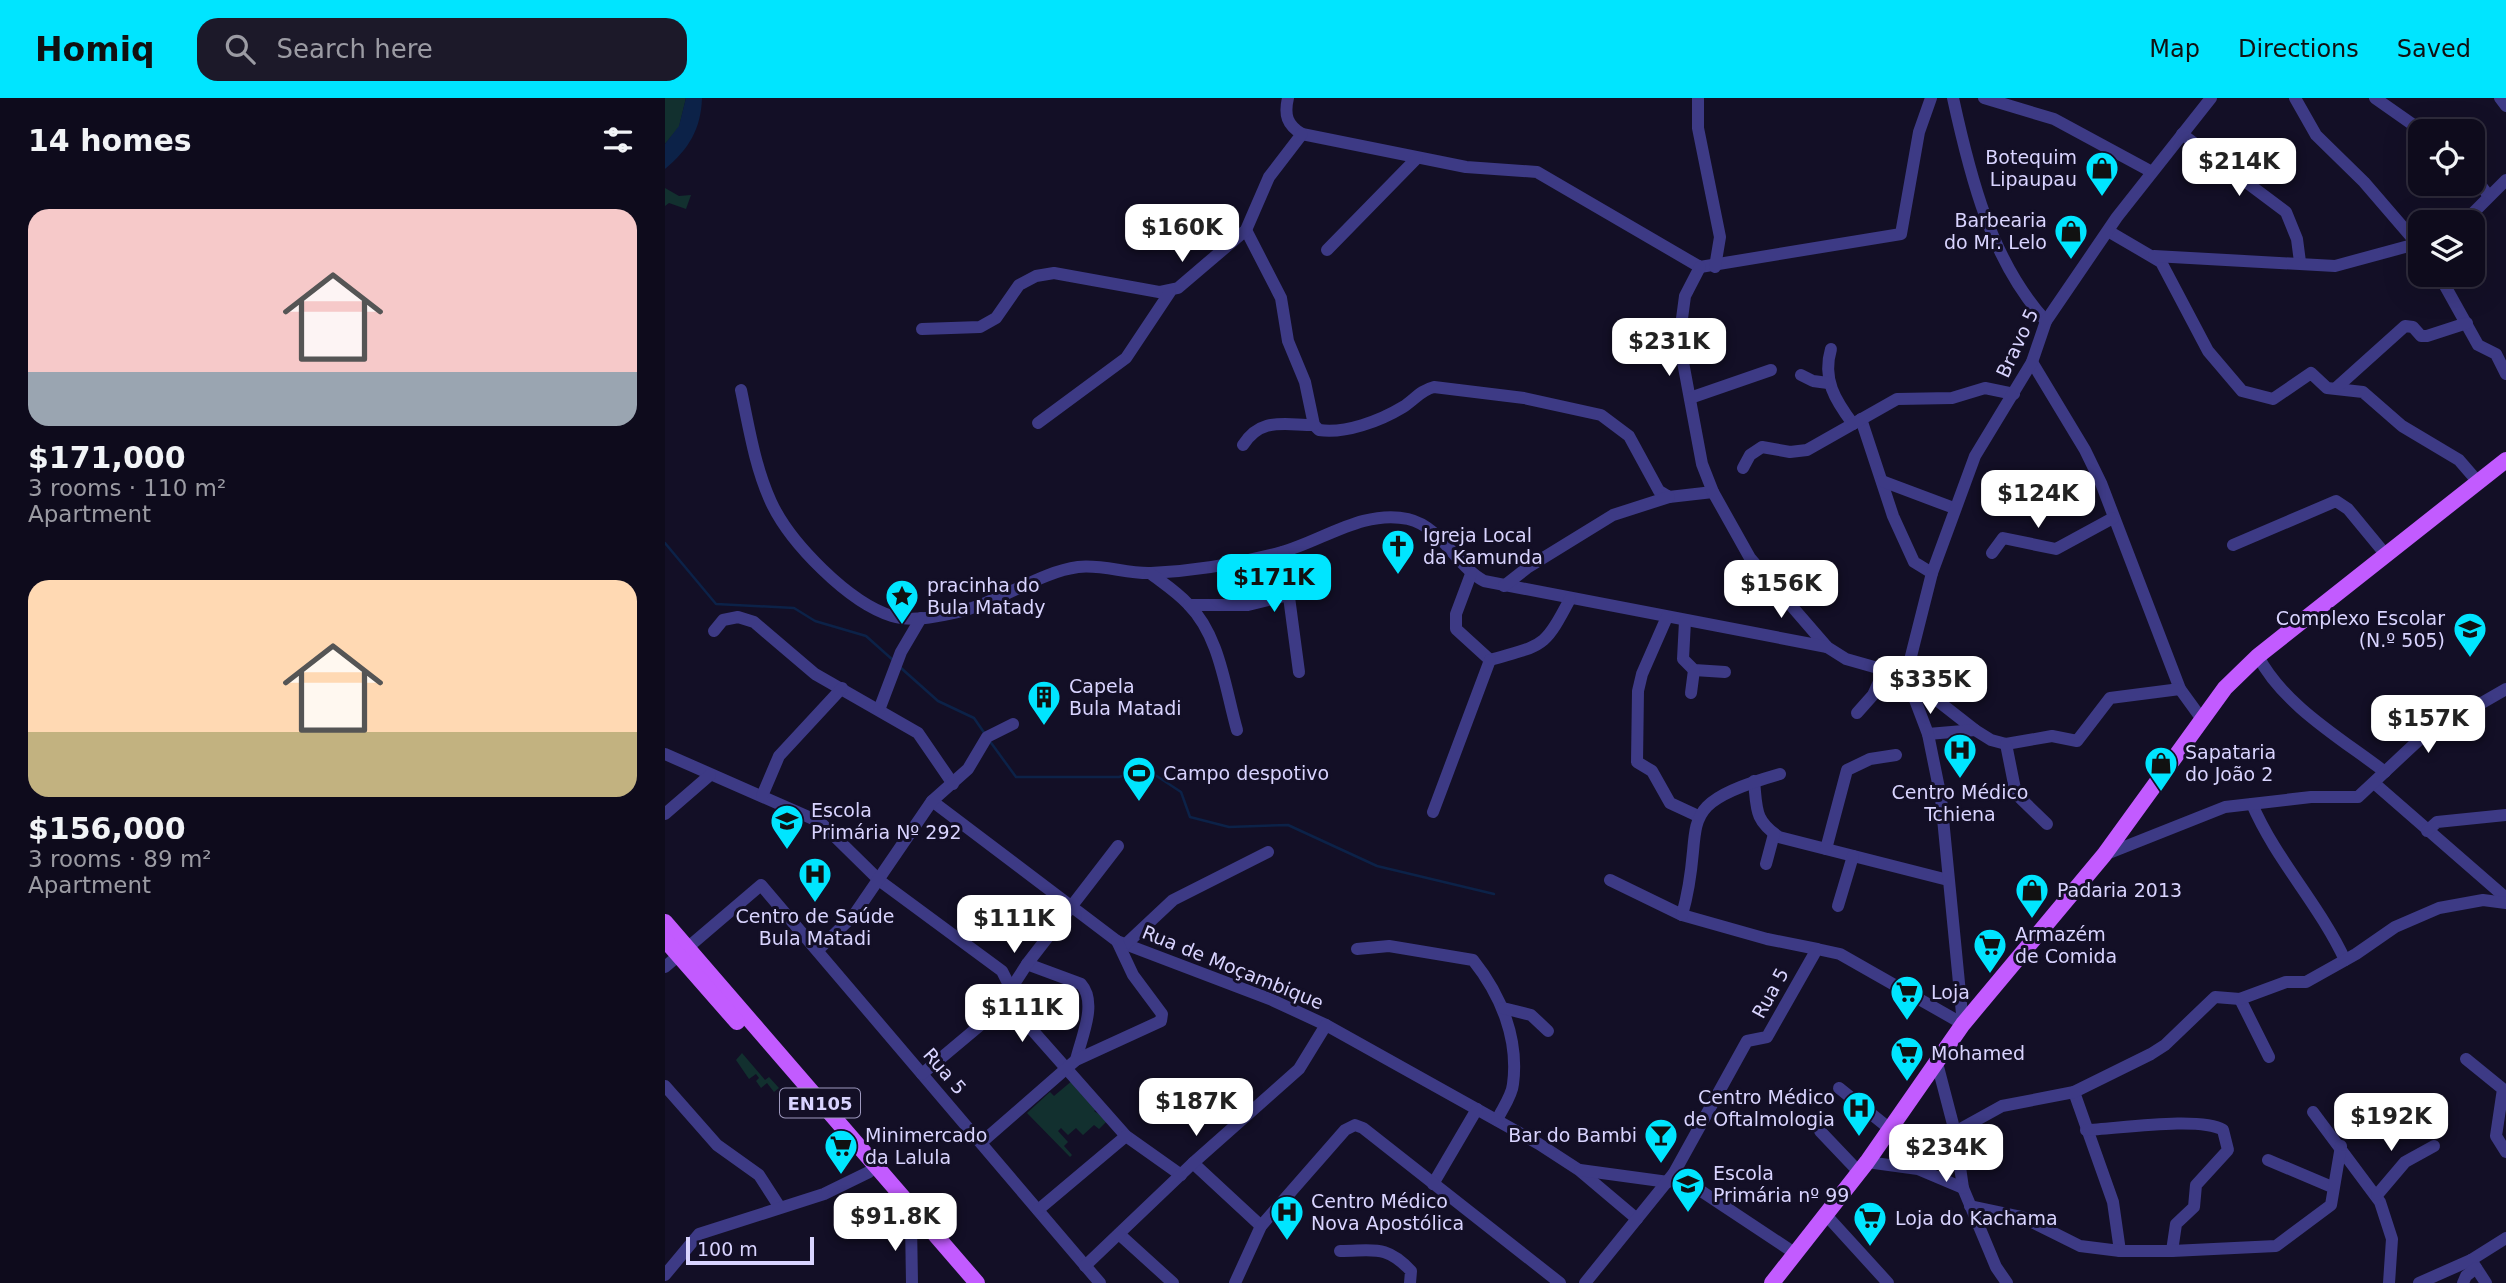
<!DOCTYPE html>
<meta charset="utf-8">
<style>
:root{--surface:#0e0b1c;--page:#1c1929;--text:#f1f3f6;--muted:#9b9ba3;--line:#2e2b3b;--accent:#00e5ff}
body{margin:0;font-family:"DejaVu Sans",sans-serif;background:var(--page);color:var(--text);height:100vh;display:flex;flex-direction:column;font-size:26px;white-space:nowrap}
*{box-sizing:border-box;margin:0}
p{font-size:23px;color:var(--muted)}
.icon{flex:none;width:38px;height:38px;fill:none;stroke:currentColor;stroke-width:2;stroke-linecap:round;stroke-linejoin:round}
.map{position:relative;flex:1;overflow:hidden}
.panel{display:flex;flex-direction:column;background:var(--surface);width:665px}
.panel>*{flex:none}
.fabs{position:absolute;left:1743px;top:21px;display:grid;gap:14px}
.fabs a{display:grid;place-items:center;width:77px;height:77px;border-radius:14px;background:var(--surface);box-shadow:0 7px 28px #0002,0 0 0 2px var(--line);font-size:35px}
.scale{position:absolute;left:21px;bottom:18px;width:128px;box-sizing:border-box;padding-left:7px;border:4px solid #d9d4ff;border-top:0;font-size:19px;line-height:24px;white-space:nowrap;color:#d9d4ff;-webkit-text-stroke:5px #130f26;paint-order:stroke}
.price{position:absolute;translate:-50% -60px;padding:0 16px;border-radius:14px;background:#fff;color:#222;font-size:23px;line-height:46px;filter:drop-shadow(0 2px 4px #0008)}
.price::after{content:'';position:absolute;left:50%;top:42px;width:21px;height:16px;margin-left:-10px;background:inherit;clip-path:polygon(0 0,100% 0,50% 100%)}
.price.selected{background:var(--accent);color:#111}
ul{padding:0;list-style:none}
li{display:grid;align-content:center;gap:14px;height:371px;padding:0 28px}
li span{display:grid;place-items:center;height:217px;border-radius:21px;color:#555}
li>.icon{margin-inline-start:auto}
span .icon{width:126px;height:126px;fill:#fffc;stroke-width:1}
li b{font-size:30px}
h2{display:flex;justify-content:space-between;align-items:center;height:84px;padding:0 28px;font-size:30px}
header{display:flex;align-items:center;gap:42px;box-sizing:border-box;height:98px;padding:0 35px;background:var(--accent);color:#111}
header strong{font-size:33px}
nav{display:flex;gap:38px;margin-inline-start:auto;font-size:24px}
.search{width:490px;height:63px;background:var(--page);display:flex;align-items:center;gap:18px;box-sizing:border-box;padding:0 24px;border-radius:21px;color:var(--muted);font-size:26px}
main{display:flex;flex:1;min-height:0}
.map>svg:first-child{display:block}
</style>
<header>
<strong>Homiq</strong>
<div class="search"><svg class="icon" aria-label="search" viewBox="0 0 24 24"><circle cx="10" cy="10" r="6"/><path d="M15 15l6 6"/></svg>Search here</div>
<nav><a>Map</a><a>Directions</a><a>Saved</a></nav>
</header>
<main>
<section class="panel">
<h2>14 homes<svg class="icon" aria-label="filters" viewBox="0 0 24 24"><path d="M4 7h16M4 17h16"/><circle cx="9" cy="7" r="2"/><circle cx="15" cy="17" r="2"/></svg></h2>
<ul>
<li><span style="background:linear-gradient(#f6c9c9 75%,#9aa5b1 0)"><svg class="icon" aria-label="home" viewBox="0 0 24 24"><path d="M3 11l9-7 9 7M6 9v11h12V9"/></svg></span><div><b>$171,000</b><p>3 rooms · 110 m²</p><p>Apartment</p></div></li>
<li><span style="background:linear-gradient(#ffd9b3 70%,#c2b280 0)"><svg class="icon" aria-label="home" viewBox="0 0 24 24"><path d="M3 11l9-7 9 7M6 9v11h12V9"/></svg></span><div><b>$156,000</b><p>3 rooms · 89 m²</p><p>Apartment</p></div></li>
</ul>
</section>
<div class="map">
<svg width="1841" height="1185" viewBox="0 0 1841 1185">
<rect width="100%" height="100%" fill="#130f26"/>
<!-- green -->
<g fill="#12302f">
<path d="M 0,0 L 21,0 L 14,29 L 0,46 Z"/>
<path d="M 0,90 L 14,98 L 26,97 L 21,111 L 4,105 L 0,108 Z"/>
<path d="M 77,955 L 100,982 L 104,979 L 114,990 L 109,994 L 102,985 L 96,990 L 91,983 L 94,980 L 91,976 L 84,981 L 71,962 Z"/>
<path d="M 408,982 L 432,1010 L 429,1013 L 443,1022 L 434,1031 L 429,1027 L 418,1037 L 411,1030 L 403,1037 L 396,1030 L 393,1033 L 403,1044 L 399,1048 L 407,1057 L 405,1059 L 362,1015 L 385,994 L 389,998 Z"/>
</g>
<!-- water -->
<path fill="#0c2248" d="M 21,0 L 37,0 C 36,31 24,51 0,71 L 0,46 L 14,28 Z"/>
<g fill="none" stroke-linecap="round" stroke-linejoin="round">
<!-- stream -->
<g stroke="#0c2248" stroke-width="2.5">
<path d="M 0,445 L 51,506 L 129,510 L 150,523 L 201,538 L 229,563"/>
<path d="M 236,570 L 273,603 L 309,620 L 320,636"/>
<path d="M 324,642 L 351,679 L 454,679 L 481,671 L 516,694 L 525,719 L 564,729 L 623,727 L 712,768 L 829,796"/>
</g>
<!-- minor -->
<g stroke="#3d3a85" stroke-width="12">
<path d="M 623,0 C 619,17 622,27 637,36 L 801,69 L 872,74 L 1035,169 L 1236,136 L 1254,34 L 1266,0"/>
<path d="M 1033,0 L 1033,30 L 1055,139 L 1050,169"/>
<path d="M 1288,0 C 1305,78 1326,163 1381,223"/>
<path d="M 1319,0 L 1389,21 L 1487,74"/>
<path d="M 1630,0 L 1651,37 L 1699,84 L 1755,149"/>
<path d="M 1710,0 L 1757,33"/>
<path d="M 1835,0 L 1841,8"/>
<path d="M 1517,36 L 1621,114 L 1632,141 L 1635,164"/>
<path d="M 1808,77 L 1823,97"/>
<path d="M 1799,124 L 1841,82"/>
<path d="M 581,132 L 616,200 L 623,243 L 640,284 L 649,327 L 654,332 C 680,336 715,323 738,309 C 749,302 756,292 769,289 L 859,300 L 936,317 L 964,338 L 994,393 L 1004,399 L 1048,394"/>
<path d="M 1443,133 L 1496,164 L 1543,253 L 1577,293 L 1608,301 L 1646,275 L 1662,290 L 1698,294 L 1737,328 L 1794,362 L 1813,384"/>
<path d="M 662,152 L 752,60"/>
<path d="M 1489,158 L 1670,168 L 1751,146"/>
<path d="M 1035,169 L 1020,198 L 1016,228 L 1018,264 L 1037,366 L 1048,394 L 1085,460 L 1162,549 L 1181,561 L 1241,578 L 1310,632"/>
<path d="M 1774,177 L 1813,247 L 1831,256 L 1841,276"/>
<path d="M 257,231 L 315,229 L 331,220 L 354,187 L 371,178 L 389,175 L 494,194 L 513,190 L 581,132 L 604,79 L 637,36"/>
<path d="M 1166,251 C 1157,281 1170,302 1188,326"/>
<path d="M 1367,264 L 1420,352 L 1436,385 L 1515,591 L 1536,620"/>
<path d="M 1136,277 L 1148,283 L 1163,285"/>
<path d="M 1671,290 L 1740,228 L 1748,229 L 1756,238 L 1762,238 L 1802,225"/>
<path d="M 76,292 C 84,330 90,369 106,404 C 125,445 184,505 227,518 C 246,524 270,519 289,515 C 332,506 374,474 413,469 C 437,466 462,476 486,475 C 529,473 576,465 617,454 C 657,443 699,411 743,421 C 777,429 791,468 819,483 L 1162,549"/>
<path d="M 1025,300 L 1106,272"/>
<path d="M 1196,321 L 1228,418 L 1249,464 L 1267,475"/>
<path d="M 373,325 L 461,260 L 505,194"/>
<path d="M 578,347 C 596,319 618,327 649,327"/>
<path d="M 1078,370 L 1085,357 L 1097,349 L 1125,354 L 1142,352 L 1232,301 L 1287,300 L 1320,290 L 1349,296"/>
<path d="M 1217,383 L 1289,410"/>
<path d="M 1568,447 L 1671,403 L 1683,411 L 1721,457"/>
<path d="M 618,454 L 634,574"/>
<path d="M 1327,455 L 1338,440 L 1391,451 L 1448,420"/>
<path d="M 485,475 C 498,485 512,494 523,506 C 555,538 560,590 572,632"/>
<path d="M 806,476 L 791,516 L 791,531 L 825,562"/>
<path d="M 839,488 L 862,470 L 948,417 L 1004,399"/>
<path d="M 524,507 L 583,507 L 623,497"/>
<path d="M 1002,519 L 977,576 L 973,593 L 972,664 L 987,673 L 1005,705 L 1033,718"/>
<path d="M 1020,523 L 1018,561 L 1029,572 L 1060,574"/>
<path d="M 49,533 L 58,522 L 73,519 L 89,524 L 150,576 L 253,635 L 288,686"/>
<path d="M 1593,558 C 1618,607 1677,641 1720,674"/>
<path d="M 825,562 C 879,546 878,552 905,501"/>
<path d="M 1026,595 L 1029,572"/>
<path d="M 214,612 L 236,554 L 256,520"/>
<path d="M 1192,615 L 1208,597 L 1219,573"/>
<path d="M 1263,636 L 1310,632 L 1326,642 L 1341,646 L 1387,638 L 1412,643 L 1445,600 L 1515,591"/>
<path d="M 1341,646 L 1351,696 L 1382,726"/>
<path d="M 0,656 L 155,724 L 215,783 L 337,873 L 345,889"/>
<path d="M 1089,683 C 1092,711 1089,722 1114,739 L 1283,782"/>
<path d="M 1709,685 L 1841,800"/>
<path d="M 97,698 L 114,658 L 177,590"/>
<path d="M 267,703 L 452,843 L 607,902 L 661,927 L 874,1046 L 914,1072 L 972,1121"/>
<path d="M 1587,706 C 1611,762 1654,806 1680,862"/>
<path d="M 768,714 L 825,562"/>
<path d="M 0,716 L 45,677"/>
<path d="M 1762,733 L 1772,724 L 1841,717"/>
<path d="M 1161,751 L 1182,672 L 1205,661 L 1231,657"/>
<path d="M 1439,757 L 1560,709 L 1646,699 L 1693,699 L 1756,640 L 1841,591"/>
<path d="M 1101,766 L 1109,736"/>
<path d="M 945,782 L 1017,817 L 1102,841 L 1152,851"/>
<path d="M 1173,808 L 1188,758"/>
<path d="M 1017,817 C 1044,724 999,709 1115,676"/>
<path d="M 460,847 L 508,802 L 603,754"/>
<path d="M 692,851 L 724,848 L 808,862 C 836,897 854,941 848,986 C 847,998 837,1011 832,1022"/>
<path d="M 153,852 L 189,817 L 267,703 L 303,671 L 322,639 L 348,626"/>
<path d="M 362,866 L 416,886 C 433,905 416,940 411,962"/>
<path d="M 0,869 L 96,787 L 435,1185"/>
<path d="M 339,900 L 461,1038 L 516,1077"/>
<path d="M 1575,901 L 1604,959"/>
<path d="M 838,910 L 866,917 L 883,933"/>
<path d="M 1298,926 L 1276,700 L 1263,636 L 1241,578 L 1267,475 L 1310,358 L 1367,264 L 1381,223 L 1452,119 L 1546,0"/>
<path d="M 1801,961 L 1838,991 L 1831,1038 L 1841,1054"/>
<path d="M 1272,965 L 1290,1034 L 1298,1090 L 1331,1169 L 1342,1185"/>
<path d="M 257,976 L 331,914 L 362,866 L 453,748"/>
<path d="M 0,988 L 52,1047 L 94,1077 L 114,1108"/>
<path d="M 1174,990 L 1225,1031"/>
<path d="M 1409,994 L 1448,1104 L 1455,1153"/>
<path d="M 1648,1014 L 1715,1104 L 1727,1141 L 1724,1185"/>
<path d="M 1421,1032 C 1451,1031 1535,1018 1558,1032 L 1563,1052 L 1531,1087 L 1529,1109 L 1511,1126 L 1507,1153"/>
<path d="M 1155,1033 L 1194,1074"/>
<path d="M 1290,1034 L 1337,1008 L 1409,994 L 1486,956 L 1500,947 L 1550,899 L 1575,901 L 1621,884 L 1641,884 L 1691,856 L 1730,829 L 1774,810 L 1818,802 L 1841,805"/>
<path d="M 317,1044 L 411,962 L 496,923 L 497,916 L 468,877 L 452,843"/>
<path d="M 1603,1062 L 1667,1089"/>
<path d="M 1202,1064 L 1253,1071 L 1298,1090"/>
<path d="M 528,1065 L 596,1128"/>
<path d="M 915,1072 L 1003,1084"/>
<path d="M 1009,1075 L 1131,1156"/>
<path d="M 768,1086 L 812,1011"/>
<path d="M 1712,1097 L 1740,1064 L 1769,1048"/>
<path d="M 1305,1108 L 1357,1119 L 1415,1148 L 1455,1153 L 1507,1153 L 1611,1148 L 1666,1107 L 1676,1048"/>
<path d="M 373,1112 L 461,1038"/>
<path d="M 1161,1117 L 1223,1185"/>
<path d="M 246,1125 L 247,1185"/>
<path d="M 454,1136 L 508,1185"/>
<path d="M 675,1153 C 709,1153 721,1146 746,1173 L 745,1185"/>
<path d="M 1806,1162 L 1821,1185"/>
<path d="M 420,1168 L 528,1065 L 634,971 L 661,927"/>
<path d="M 0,1177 L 34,1136 L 159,1096 L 204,1074"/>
<path d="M 570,1185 L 596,1128 L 680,1032 L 690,1027 L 698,1030 L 895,1185"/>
<path d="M 920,1185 L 1009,1075 L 1082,943 L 1102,939 L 1152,851 L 1175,856 L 1298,926"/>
<path d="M 1754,1185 L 1806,1162 L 1841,1140"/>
<path d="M 1798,1185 L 1801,1178 L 1811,1170"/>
</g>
<!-- major -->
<g stroke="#c25bff" stroke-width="16">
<path d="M 0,824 L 312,1185"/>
<path d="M 0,842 L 72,924"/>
<path d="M 1107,1185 L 1202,1064 L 1298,926 L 1439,757 L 1560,590 L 1593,558 L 1841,362"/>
</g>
</g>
<!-- icons -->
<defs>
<symbol id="shop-pin" viewBox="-11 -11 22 30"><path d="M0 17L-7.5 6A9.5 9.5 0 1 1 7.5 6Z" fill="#00e5ff" stroke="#130f26"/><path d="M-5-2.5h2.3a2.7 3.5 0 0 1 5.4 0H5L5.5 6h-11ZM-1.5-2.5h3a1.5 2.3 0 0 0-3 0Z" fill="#111"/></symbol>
<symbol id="church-pin" viewBox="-11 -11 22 30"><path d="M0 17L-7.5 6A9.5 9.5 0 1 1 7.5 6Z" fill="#00e5ff" stroke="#130f26"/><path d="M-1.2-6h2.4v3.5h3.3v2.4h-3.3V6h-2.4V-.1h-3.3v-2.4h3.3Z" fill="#111"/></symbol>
<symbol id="sight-pin" viewBox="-11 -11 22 30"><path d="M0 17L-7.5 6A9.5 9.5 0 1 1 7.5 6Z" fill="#00e5ff" stroke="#130f26"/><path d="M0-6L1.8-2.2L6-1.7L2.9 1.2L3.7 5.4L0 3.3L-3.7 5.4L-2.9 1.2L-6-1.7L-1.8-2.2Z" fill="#111"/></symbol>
<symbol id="school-pin" viewBox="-11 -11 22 30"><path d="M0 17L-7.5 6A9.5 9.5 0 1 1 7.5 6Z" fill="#00e5ff" stroke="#130f26"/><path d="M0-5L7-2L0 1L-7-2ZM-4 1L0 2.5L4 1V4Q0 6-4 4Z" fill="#111"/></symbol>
<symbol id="building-pin" viewBox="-11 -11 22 30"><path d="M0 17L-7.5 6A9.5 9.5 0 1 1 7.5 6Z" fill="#00e5ff" stroke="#130f26"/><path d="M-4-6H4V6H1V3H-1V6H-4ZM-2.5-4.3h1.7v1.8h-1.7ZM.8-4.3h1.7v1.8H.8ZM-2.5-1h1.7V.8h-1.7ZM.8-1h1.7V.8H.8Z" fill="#111"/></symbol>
<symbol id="hospital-pin" viewBox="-11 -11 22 30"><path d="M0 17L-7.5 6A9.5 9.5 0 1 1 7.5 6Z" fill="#00e5ff" stroke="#130f26"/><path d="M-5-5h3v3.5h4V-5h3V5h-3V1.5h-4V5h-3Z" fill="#111"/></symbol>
<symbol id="stadium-pin" viewBox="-11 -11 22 30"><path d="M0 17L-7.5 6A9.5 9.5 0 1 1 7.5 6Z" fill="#00e5ff" stroke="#130f26"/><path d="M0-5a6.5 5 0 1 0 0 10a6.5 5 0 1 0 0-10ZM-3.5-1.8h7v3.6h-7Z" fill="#111"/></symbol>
<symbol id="supermarket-pin" viewBox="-11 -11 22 30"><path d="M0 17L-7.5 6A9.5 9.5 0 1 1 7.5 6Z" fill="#00e5ff" stroke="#130f26"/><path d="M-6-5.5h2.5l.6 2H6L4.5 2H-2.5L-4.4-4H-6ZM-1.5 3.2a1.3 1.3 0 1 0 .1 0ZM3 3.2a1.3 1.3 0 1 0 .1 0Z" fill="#111"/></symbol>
<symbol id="bar-pin" viewBox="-11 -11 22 30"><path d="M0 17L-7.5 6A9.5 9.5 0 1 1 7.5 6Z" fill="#00e5ff" stroke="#130f26"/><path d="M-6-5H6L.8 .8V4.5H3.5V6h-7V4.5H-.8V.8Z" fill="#111"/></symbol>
</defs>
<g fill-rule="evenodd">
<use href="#shop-pin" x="1418" y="51" width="38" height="52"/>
<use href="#shop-pin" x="1387" y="114" width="38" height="52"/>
<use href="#church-pin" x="714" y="429" width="38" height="52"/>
<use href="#sight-pin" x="218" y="479" width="38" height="52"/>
<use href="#school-pin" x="1786" y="512" width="38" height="52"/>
<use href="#building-pin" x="360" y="580" width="38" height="52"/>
<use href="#hospital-pin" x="1276" y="633" width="38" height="52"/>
<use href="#shop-pin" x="1477" y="646" width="38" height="52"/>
<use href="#stadium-pin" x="455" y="656" width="38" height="52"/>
<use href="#school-pin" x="103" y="704" width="38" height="52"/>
<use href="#hospital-pin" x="131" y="757" width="38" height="52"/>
<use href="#shop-pin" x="1348" y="773" width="38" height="52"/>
<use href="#supermarket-pin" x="1306" y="828" width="38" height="52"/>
<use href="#supermarket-pin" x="1223" y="875" width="38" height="52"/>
<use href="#supermarket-pin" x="1223" y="936" width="38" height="52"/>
<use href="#hospital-pin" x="1175" y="991" width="38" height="52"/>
<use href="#bar-pin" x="977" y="1018" width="38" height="52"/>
<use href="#supermarket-pin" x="157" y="1029" width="38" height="52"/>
<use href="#school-pin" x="1004" y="1067" width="38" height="52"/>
<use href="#hospital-pin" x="603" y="1095" width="38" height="52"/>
<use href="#supermarket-pin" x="1186" y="1101" width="38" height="52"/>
</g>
<g text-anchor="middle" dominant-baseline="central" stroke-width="6" stroke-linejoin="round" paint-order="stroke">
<!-- shield labels -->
<rect fill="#130f26" stroke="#9e99be" stroke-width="2" x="115" y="990.5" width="80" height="29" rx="5"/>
<g font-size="18" font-weight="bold" fill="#d9d4ff">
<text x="155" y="1005">EN105</text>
</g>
<!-- poi labels -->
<g font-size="19" fill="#d9d4ff" stroke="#130f26" text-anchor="start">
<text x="1412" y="59" text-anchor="end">Botequim<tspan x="1412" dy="22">Lipaupau</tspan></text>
<text x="1382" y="122" text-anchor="end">Barbearia<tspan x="1382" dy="22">do Mr. Lelo</tspan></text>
<text x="758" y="437">Igreja Local<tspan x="758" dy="22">da Kamunda</tspan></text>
<text x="262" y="487">pracinha do<tspan x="262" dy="22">Bula Matady</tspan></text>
<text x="1780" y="520" text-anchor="end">Complexo Escolar<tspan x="1780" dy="22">(N.º 505)</tspan></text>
<text x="404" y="588">Capela<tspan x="404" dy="22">Bula Matadi</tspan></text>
<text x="1520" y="654">Sapataria<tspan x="1520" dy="22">do João 2</tspan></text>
<text x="498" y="675">Campo despotivo</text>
<text x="1295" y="694" text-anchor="middle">Centro Médico<tspan x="1295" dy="22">Tchiena</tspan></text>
<text x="146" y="712">Escola<tspan x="146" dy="22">Primária Nº 292</tspan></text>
<text x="1392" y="792">Padaria 2013</text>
<text x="150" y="818" text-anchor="middle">Centro de Saúde<tspan x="150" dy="22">Bula Matadi</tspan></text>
<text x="1350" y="836">Armazém<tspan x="1350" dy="22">de Comida</tspan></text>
<text x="1266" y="894">Loja</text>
<text x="1266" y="955">Mohamed</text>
<text x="1170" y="999" text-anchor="end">Centro Médico<tspan x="1170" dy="22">de Oftalmologia</tspan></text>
<text x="200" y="1037">Minimercado<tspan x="200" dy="22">da Lalula</tspan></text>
<text x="972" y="1037" text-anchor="end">Bar do Bambi</text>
<text x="1048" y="1075">Escola<tspan x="1048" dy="22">Primária nº 99</tspan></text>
<text x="646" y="1103">Centro Médico<tspan x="646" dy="22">Nova Apostólica</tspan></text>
<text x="1230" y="1120">Loja do Kachama</text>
</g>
<!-- street labels -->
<g font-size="19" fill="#d9d4ff" stroke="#130f26">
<text transform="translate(1352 245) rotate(-65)">Bravo 5</text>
<text transform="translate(568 869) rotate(22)">Rua de Moçambique</text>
<text transform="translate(1105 895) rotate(-61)">Rua 5</text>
<text transform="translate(280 973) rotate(49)">Rua 5</text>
</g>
</g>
</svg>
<div class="fabs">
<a><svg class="icon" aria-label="locate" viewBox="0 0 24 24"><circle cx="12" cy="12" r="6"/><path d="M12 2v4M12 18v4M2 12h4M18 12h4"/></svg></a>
<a><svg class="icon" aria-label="layers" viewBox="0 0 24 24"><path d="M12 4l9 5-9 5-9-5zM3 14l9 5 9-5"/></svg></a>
</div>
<div class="scale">100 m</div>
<b class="price" style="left:1574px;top:100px">$214K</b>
<b class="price" style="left:517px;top:166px">$160K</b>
<b class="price" style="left:1004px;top:280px">$231K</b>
<b class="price" style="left:1373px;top:432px">$124K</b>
<b class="price selected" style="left:609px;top:516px">$171K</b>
<b class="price" style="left:1116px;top:522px">$156K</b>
<b class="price" style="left:1265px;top:618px">$335K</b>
<b class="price" style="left:1763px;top:657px">$157K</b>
<b class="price" style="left:349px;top:857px">$111K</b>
<b class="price" style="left:357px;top:946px">$111K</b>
<b class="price" style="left:531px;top:1040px">$187K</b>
<b class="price" style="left:1726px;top:1055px">$192K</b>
<b class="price" style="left:1281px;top:1086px">$234K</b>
<b class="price" style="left:230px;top:1155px">$91.8K</b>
</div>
</main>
